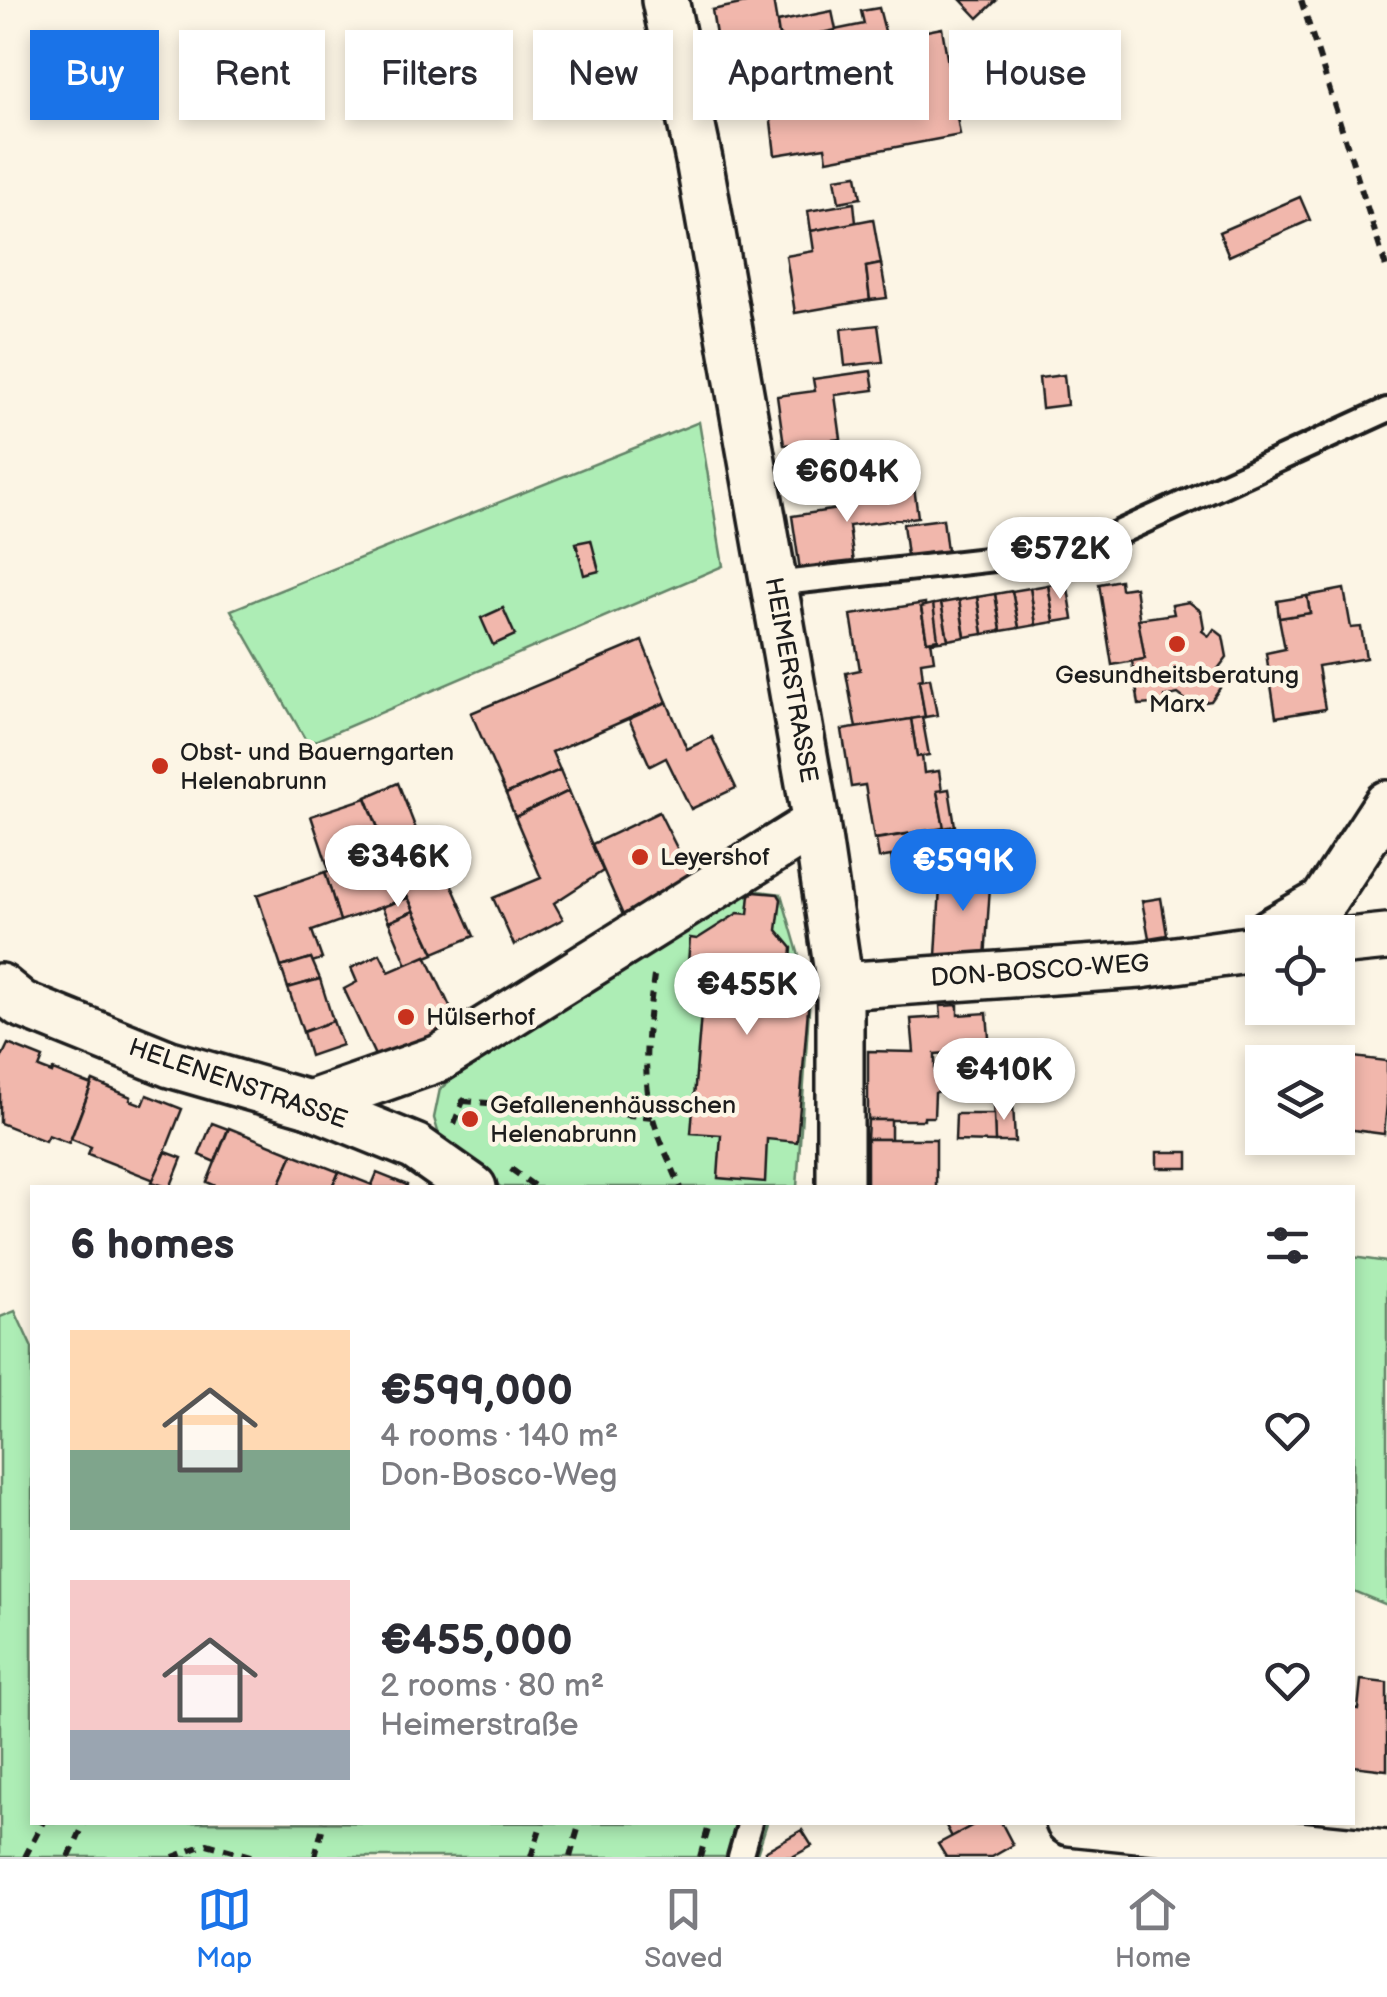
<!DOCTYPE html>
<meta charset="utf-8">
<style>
:root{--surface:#fff;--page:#f2f2f3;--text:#2b2b33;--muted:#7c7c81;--line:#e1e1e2;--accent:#1a73e8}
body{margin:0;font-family:"Balsamiq Sans",sans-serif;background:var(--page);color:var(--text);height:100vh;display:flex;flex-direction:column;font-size:38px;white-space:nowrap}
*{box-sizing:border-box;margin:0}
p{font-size:32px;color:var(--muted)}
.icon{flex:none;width:55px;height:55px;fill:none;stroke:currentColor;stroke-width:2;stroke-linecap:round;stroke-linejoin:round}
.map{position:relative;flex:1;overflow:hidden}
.side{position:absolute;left:30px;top:1185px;width:1325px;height:640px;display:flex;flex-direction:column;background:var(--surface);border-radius:0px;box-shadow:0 5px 15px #0003}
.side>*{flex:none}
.banner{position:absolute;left:30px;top:30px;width:1328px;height:90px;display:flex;gap:20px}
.tools{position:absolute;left:1245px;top:915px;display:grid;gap:20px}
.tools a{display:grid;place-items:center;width:110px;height:110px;border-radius:0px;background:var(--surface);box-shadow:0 5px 15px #0003;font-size:50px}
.price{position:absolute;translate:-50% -85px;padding:0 22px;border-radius:35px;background:#fff;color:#222;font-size:32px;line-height:65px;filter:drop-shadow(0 2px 5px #0008)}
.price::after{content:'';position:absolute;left:50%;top:60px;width:30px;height:22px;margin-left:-15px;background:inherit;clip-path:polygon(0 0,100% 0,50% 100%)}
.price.on{background:var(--accent);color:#fff}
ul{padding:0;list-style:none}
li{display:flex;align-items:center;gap:30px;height:250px;padding:0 40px}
li span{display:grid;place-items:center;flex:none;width:280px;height:200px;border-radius:0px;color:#555}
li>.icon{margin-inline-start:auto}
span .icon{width:120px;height:120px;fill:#fffc;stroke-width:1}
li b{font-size:42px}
h2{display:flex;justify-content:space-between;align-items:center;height:120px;padding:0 40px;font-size:42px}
.tag{padding:0 35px;border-radius:0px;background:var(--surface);box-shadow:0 5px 15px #0003;font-size:35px;line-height:90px}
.tag.on{background:var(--accent);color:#fff}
.menu{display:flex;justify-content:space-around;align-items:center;height:140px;border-top:2px solid var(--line);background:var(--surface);font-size:28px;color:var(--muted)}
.menu a{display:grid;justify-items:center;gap:5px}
.menu .on{color:var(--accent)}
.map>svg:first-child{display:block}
</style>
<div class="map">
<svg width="1387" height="1857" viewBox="0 0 1387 1857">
<rect width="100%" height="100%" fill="#fcf5e5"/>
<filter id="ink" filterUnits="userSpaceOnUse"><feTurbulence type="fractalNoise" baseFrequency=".01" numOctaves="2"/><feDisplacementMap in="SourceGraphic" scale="20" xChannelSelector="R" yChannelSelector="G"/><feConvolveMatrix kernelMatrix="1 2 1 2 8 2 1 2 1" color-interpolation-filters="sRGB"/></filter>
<g filter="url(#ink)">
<!-- green -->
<g fill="#adedb5" stroke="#648468" stroke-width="2.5">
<path d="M 699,422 L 723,566 L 308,744 L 231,610 Z"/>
<path d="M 751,890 L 781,894 L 810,994 L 797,1187 L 501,1187 L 442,1145 L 434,1118 L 440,1089 L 487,1050 Z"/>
<path d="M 1353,1257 L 1387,1262 L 1387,1605 L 1353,1591 Z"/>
<path d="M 15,1311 L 32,1348 L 32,1822 L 767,1823 L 756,1857 L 0,1857 L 0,1317 Z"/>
</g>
<!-- building -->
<g fill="#f1b7ac" stroke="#1c1c1c" stroke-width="2.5">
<path d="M 760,0 L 773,0 L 779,35 L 786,40 L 864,24 L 861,11 L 879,8 L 887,39 L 722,72 L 712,10 Z"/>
<path d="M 961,0 L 994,0 L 996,1 L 978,18 Z"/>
<path d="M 832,11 L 836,30 L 786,40 L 779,35 L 777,22 Z"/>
<path d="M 942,28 L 960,135 L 827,160 L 825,147 L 775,155 L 768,96 L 838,84 L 842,108 L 917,97 L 906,35 Z"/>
<path d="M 857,175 L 861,198 L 839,202 L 835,178 Z"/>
<path d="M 1300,197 L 1310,220 L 1229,256 L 1219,232 Z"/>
<path d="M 854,203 L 856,223 L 811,231 L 808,211 Z"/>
<path d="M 873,219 L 881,264 L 866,267 L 870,300 L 795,313 L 786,256 L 814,251 L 811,231 Z"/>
<path d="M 881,264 L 887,298 L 870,300 L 866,267 Z"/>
<path d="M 878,325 L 883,362 L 845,366 L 841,329 Z"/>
<path d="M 871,371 L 874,390 L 835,395 L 841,439 L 784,445 L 777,396 L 815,391 L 813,379 Z"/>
<path d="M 1064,375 L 1067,405 L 1042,408 L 1039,378 Z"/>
<path d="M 871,453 L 876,491 L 841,497 L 836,458 Z"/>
<path d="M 914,487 L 918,517 L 849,526 L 854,563 L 800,570 L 792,516 L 844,508 L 842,496 Z"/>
<path d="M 943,519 L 947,551 L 907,556 L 903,524 Z"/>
<path d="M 591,540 L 599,571 L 584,575 L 576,543 Z"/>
<path d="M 1120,580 L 1121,589 L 1135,587 L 1145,659 L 1112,665 L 1099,584 Z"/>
<path d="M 1067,582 L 1073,619 L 1054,622 L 1048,585 Z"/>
<path d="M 1048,585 L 1054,622 L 1036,625 L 1030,588 Z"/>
<path d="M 1030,588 L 1036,625 L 1019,628 L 1012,591 Z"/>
<path d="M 1344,589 L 1351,628 L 1361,627 L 1366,658 L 1318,666 L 1325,709 L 1276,717 L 1266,653 L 1285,649 L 1279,618 L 1310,613 L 1307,596 Z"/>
<path d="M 1012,591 L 1019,628 L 1001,631 L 995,594 Z"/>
<path d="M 995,594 L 1001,631 L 983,634 L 977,597 Z"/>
<path d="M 1307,596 L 1310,613 L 1279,618 L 1277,601 Z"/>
<path d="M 977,597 L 983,634 L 965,637 L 959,600 Z"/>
<path d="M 959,600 L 965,637 L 948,640 L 941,603 Z"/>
<path d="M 1189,602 L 1201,611 L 1204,628 L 1202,631 L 1209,636 L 1214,629 L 1223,636 L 1227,657 L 1217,670 L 1220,688 L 1211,701 L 1191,704 L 1178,694 L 1165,697 L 1166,703 L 1139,705 L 1132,661 L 1145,659 L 1138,619 L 1174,614 L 1172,605 Z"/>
<path d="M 925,603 L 925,606 L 921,607 L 927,641 L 931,640 L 934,660 L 921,662 L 923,679 L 919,680 L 925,717 L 856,728 L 846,673 L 860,670 L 851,615 Z"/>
<path d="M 941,603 L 948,640 L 931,642 L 931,640 L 927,641 L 921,607 Z"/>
<path d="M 933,604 L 938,639 L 927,641 L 921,607 Z"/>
<path d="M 503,608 L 515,635 L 493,645 L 481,618 Z"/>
<path d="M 642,641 L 667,702 L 552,752 L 560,770 L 506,794 L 471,713 Z"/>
<path d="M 930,678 L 937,715 L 925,717 L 919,680 Z"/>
<path d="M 667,702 L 687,749 L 712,737 L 736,788 L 691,809 L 666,758 L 650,766 L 629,719 Z"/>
<path d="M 922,717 L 929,755 L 917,757 L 911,719 Z"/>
<path d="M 911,719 L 917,757 L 922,756 L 924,773 L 939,771 L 942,791 L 937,791 L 944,828 L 874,839 L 865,785 L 851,787 L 842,730 Z"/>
<path d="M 560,770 L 569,791 L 515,817 L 506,794 Z"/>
<path d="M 398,783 L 421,842 L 389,856 L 366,797 Z"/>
<path d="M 949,789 L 955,826 L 944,828 L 937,791 Z"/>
<path d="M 569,791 L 603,871 L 554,903 L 563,919 L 514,945 L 493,898 L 541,878 L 515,817 Z"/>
<path d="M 366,798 L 389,856 L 365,859 L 329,870 L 311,816 Z"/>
<path d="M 659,812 L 693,880 L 623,915 L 592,844 Z"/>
<path d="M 947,828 L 950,846 L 928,850 L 931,868 L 894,874 L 891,856 L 879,858 L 876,839 Z"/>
<path d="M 431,838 L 474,936 L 434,953 L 389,856 Z"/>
<path d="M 389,856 L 408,898 L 340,921 L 325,872 L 365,859 Z"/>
<path d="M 941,870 L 991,873 L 985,959 L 936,956 Z"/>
<path d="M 325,872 L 340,921 L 312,931 L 322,959 L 312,962 L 311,958 L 281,967 L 257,895 Z"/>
<path d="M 754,892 L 778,894 L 781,899 L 777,930 L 792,948 L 788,995 L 809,997 L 797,1142 L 767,1139 L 765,1182 L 718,1178 L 721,1135 L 691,1133 L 703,990 L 686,989 L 690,938 L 697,939 L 738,913 L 748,914 L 750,895 Z"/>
<path d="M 408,898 L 414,911 L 389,922 L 382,907 Z"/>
<path d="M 1161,898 L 1167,935 L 1149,938 L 1142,901 Z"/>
<path d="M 414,911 L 434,954 L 407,965 L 389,922 Z"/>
<path d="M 380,954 L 389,972 L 426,956 L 459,1026 L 379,1064 L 344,989 L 357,982 L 351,968 Z"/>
<path d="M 311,958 L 320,979 L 288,988 L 281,967 Z"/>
<path d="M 320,979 L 333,1021 L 303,1032 L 288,988 Z"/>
<path d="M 958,1005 L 958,1015 L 987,1013 L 990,1050 L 935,1054 L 935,1075 L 941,1079 L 941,1090 L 935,1093 L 934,1117 L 924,1117 L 924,1120 L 868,1120 L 868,1051 L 914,1052 L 911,1019 L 941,1017 L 940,1006 Z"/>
<path d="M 333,1021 L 342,1045 L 310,1056 L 303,1032 Z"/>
<path d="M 8,1044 L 43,1058 L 39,1068 L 52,1073 L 53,1070 L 91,1085 L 93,1081 L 69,1143 L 48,1135 L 45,1141 L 0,1123 L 0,1061 Z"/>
<path d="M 1345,1056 L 1387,1061 L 1387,1104 L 1384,1134 L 1338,1128 Z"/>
<path d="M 93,1081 L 131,1097 L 130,1100 L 143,1105 L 147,1095 L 182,1109 L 154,1180 L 88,1154 L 91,1147 L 71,1139 Z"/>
<path d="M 1013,1103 L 1015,1142 L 995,1142 L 993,1105 Z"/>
<path d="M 956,1114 L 994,1114 L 995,1142 L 955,1141 Z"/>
<path d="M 868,1120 L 891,1120 L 891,1139 L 867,1139 Z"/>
<path d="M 212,1123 L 228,1129 L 215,1162 L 199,1155 Z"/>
<path d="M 229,1128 L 293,1154 L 278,1188 L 220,1188 L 207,1182 Z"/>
<rect x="867" y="1139" width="69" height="49"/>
<path d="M 166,1152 L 182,1158 L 170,1188 L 152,1182 Z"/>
<rect x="1157" y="1152" width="31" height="16"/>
<path d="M 293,1154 L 339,1172 L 332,1188 L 278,1188 Z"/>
<path d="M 339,1172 L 372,1185 L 377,1173 L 407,1185 L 406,1188 L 332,1188 Z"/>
<path d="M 1361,1680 L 1387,1683 L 1387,1770 L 1352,1766 L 1352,1708 L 1358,1709 Z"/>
<path d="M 944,1822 L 979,1822 L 952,1837 Z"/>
<path d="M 979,1822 L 1001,1822 L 1013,1845 L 992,1857 L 946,1857 L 938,1844 Z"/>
<path d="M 802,1830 L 812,1846 L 792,1857 L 768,1857 L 765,1851 Z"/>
</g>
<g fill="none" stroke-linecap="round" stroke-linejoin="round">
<defs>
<g id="lane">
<path d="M 774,584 L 1083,549 L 1387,410"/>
<path d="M 740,1857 L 750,1822"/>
</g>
<g id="street">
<path d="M 665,0 L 699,160 L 816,823 L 840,986 L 840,1188"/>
<path d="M 1270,932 L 1323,902 L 1387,804"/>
<path d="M 1338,942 L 1387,937"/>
<path d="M 840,986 L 1140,965 L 1262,948"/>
<path d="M 0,987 L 21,1004 L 170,1064 L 309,1104 L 415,1147 L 473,1188"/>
<path d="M 309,1104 L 440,1058 L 816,823"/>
<path d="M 1069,1822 L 1387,1854"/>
</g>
</defs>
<!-- lane casing -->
<use href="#lane" stroke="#1c1c1c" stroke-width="30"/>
<!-- street casing -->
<use href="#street" stroke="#1c1c1c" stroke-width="52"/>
<!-- path -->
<g stroke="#1c1c1c" stroke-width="6" stroke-dasharray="10 8" stroke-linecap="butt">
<path d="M 1301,0 L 1387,270"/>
<path d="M 654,976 C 648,1021 641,1070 652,1115 C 659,1140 671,1164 681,1188"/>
<path d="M 463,1101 L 653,1117"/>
<path d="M 454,1124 L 463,1101 L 461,1099"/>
<path d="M 511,1169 L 537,1188"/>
<path d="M 25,1857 L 43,1822"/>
<path d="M 69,1857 L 85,1822"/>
<path d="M 173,1857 L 207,1844 L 254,1857"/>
<path d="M 315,1857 L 324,1822"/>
<path d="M 531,1857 L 542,1822"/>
<path d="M 570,1857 L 580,1822"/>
<path d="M 700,1857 L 710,1822"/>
</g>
<!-- lane -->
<use href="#lane" stroke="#fcf5e5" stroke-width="22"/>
<!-- street -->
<use href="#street" stroke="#fcf5e5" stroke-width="45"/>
</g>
</g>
<!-- markers -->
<g fill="#c8321e" stroke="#fcf5e5" stroke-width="4">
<circle cx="1177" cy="644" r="10"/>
<circle cx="160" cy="766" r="10"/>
<circle cx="640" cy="857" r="10"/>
<circle cx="406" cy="1017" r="10"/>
<circle cx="470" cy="1119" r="10"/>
</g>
<g text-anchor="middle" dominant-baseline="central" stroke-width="9" stroke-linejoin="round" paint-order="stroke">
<!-- poi labels -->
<g font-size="25" fill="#1c1c1c" stroke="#fcf5e5" text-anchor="start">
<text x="1177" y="675" text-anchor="middle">Gesundheitsberatung<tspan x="1177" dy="29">Marx</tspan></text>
<text x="180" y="752">Obst- und Bauerngarten<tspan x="180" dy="29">Helenabrunn</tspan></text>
<text x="660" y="857">Leyershof</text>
<text x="426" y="1017">Hülserhof</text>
<text x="490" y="1105">Gefallenenhäusschen<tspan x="490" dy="29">Helenabrunn</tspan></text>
</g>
<!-- street labels -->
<g font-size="25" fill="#1c1c1c" stroke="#fcf5e5">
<text transform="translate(791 680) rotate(80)">HEIMERSTRASSE</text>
<text transform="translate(1040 971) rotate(-4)">DON-BOSCO-WEG</text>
<text transform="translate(238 1084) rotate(19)">HELENENSTRASSE</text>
</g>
</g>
</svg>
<div class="tools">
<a><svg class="icon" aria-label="locate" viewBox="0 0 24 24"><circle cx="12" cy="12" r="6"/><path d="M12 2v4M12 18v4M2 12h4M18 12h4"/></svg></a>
<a><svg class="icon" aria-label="layers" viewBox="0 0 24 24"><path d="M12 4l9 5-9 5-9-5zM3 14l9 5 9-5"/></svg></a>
</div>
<b class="price" style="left:847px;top:525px">€604K</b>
<b class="price" style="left:1060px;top:602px">€572K</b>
<b class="price" style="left:398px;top:910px">€346K</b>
<b class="price on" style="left:963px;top:914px">€599K</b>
<b class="price" style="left:747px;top:1038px">€455K</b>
<b class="price" style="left:1004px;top:1123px">€410K</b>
<div class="banner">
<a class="tag on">Buy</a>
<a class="tag">Rent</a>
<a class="tag">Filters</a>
<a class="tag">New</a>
<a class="tag">Apartment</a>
<a class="tag">House</a>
</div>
<section class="side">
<h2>6 homes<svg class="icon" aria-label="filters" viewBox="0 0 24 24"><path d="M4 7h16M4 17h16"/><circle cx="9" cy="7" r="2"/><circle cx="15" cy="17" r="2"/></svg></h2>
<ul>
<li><span style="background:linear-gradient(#ffd9b3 60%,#7fa58c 0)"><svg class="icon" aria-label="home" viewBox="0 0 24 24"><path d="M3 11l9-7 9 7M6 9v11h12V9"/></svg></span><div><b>€599,000</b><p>4 rooms · 140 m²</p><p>Don-Bosco-Weg</p></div><svg class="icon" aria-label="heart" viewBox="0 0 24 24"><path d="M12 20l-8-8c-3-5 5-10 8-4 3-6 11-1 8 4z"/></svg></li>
<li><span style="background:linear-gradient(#f6c9c9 75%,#9aa5b1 0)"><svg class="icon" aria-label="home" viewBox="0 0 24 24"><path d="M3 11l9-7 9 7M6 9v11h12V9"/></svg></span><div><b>€455,000</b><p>2 rooms · 80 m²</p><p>Heimerstraße</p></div><svg class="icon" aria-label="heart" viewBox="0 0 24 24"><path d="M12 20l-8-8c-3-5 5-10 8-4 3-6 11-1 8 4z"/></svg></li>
</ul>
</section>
</div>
<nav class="menu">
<a class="on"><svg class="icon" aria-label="map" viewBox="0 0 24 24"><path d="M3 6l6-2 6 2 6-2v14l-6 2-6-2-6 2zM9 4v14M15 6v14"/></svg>Map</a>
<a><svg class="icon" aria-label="saved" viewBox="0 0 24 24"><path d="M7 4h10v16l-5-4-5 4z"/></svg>Saved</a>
<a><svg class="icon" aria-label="home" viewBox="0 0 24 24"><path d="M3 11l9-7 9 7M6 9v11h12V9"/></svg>Home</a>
</nav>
